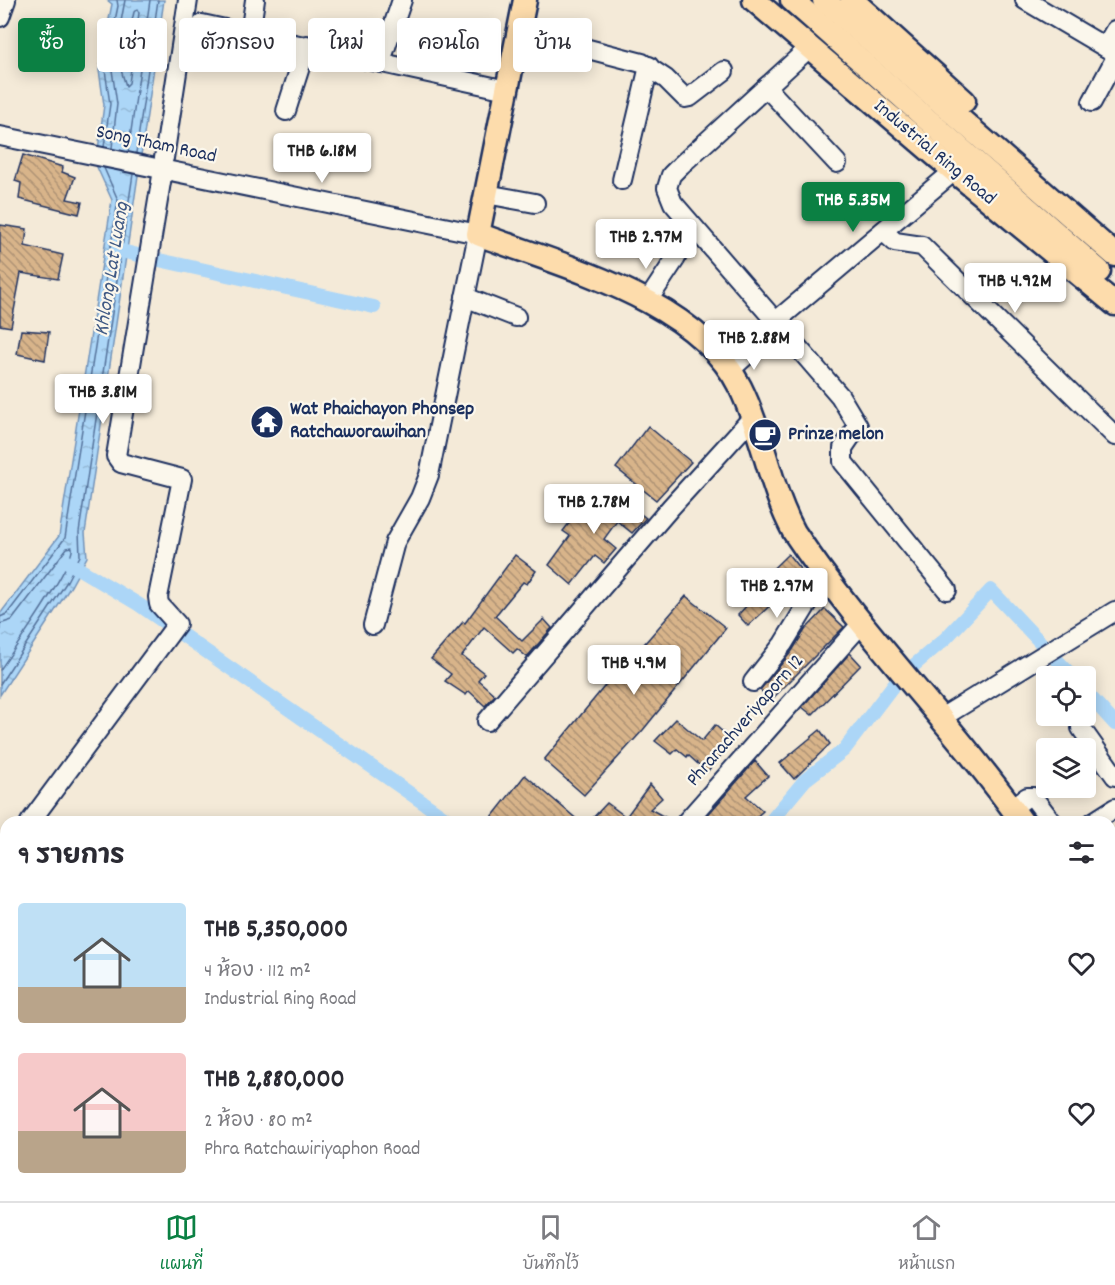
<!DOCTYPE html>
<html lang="th">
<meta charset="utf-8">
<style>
:root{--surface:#fff;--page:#f2f2f3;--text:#2b2b33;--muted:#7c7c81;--line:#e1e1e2;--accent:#0b8043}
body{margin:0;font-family:Dekko,"Playpen Sans Thai",sans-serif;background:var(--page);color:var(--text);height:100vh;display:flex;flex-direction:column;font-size:22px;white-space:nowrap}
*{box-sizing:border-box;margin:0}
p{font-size:20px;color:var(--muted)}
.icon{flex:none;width:33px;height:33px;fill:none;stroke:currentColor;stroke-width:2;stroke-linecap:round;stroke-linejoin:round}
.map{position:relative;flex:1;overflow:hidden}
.panel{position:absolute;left:0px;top:816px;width:1116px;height:386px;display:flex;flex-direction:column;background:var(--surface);border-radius:18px 18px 0 0;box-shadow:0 3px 15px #0003}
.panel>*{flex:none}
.top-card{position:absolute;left:18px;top:18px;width:600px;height:54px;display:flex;gap:12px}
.tools{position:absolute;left:1036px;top:666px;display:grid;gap:12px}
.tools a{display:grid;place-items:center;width:60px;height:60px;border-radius:6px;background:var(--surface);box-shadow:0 3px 15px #0003;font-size:30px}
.price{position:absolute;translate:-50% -51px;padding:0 14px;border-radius:6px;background:#fff;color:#222;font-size:20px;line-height:39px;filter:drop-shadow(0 2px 3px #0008)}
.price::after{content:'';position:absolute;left:50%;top:36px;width:18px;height:14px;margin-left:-9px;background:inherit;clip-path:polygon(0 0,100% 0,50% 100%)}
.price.selected{background:var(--accent);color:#fff}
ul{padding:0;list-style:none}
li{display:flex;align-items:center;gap:18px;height:150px;padding:0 18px}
li span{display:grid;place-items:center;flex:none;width:168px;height:120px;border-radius:6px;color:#555}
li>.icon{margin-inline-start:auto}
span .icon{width:72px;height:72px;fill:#fffc;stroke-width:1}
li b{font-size:26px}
h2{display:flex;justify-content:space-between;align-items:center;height:72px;padding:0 18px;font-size:26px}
.pill{padding:0 21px;border-radius:6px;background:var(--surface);box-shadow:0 3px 15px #0003;font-size:21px;line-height:54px}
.pill.selected{background:var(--accent);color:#fff}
.tab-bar{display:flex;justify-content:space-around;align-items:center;height:84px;border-top:2px solid var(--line);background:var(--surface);font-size:16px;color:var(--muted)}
.tab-bar a{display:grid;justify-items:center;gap:3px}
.tab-bar .selected{color:var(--accent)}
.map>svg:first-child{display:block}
</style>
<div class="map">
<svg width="1115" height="1201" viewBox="0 0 1115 1201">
<defs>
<pattern id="water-ripples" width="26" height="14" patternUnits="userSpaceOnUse" patternTransform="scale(1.5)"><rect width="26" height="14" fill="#acd6f7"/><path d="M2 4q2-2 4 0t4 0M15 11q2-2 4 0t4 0" fill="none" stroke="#93b8d6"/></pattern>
<pattern id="building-back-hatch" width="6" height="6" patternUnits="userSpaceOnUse" patternTransform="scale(1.5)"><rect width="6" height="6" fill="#d8b48a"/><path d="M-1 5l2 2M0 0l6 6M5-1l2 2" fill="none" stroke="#ae9374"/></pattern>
</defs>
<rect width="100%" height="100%" fill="#f4ead8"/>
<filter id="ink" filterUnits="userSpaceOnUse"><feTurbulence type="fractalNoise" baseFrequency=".0167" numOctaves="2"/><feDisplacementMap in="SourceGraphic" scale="12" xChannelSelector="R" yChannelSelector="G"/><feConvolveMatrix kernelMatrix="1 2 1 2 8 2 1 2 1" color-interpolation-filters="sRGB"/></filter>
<g filter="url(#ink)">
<!-- water -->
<path fill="url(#water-ripples)" stroke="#7293ba" stroke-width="1.5" d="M 107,0 L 164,0 L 85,533 L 87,557 L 71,586 L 0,695 L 0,614 L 59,536 L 112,200 L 96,165 L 104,105 L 99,70 L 112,4 Z"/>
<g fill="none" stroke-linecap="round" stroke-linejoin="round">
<!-- shore -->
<g stroke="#55729b" stroke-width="1.5">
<path d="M 137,9 L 139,13 L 129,83 L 126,86 L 121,70 L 134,12 Z"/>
<path d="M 104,147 L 110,104 L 105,70 L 118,6 L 117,0"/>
<path d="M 112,148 L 117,104 L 112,70 L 125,0"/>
<path d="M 128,152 L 150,0"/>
<path d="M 136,153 L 158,0"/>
<path d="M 0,617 L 7,614 L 65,538 L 118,200 L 104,168"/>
<path d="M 0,624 L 12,620 L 67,548 L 72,547 C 76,563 12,652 0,670"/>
<path d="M 0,684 L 66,583 L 80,556 L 79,532 L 133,174"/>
</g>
<!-- canal -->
<g stroke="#acd6f7" stroke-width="14">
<path d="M 117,250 L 138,255"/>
<path d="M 159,260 L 374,307"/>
<path d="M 66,561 L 138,604 L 451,822"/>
<path d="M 1086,692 L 1115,724"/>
<path d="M 770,822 L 805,780 L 844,750 L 898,679 L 946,638 L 991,590 L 1072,676"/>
<path d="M 1085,1196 L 1093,1201"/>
</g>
</g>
<!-- building -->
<g fill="url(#building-back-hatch)" stroke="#1b2f5e" stroke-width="1.5">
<path d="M 23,155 L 63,167 L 62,172 L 75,177 L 67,199 L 82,202 L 79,214 L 19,199 L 21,183 L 15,181 Z"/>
<path d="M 0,225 L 27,229 L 25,246 L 63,255 L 58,279 L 21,273 L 11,327 L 0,325 Z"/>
<path d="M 21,330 L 49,332 L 45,360 L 17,354 Z"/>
<path d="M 648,426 L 691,462 L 656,500 L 616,468 Z"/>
<path d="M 606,487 L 646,518 L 632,533 L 617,521 L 604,539 L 616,549 L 604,563 L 595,556 L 572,585 L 549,565 L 570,536 L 563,531 L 574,517 L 576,519 L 588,503 L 593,507 Z"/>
<path d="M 788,554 L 804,574 L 748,626 L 738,615 L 749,603 L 744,597 Z"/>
<path d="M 515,555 L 536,571 L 527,584 L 523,582 L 495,616 L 522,641 L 544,619 L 552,628 L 527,657 L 517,649 L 513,653 L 484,627 L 462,656 L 484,673 L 478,680 L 495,695 L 485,706 L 469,691 L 466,695 L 445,681 L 451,674 L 431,659 L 463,622 L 465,623 Z"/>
<path d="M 686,596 L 726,628 L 643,730 L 584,795 L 544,760 L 608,682 L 610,683 Z"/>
<path d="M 825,609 L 844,627 L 771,700 L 760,690 L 792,651 L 805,630 Z"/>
<path d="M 850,653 L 861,665 L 812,715 L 802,707 Z"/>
<path d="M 676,719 L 702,741 L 715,725 L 733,741 L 707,772 L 688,755 L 687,757 L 677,749 L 672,754 L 655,741 Z"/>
<path d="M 820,730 L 830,744 L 794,779 L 780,763 Z"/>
<path d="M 755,761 L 768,776 L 746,796 L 763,811 L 753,820 L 750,817 L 745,822 L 709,822 L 705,818 Z"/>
<path d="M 525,775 L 580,822 L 488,822 Z"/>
<path d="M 650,784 L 662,798 L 650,809 L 674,822 L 589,822 L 607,803 L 626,817 Z"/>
</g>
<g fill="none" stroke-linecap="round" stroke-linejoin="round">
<defs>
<g id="minor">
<path d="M 1025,0 L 1115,53"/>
<path d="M 0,17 L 6,0"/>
<path d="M 202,24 L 507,90"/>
<path d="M 519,31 L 642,63 L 666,79 L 685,98 L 690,97 L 724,71"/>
<path d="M 250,34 L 255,0"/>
<path d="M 1105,47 L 1115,30"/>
<path d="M 809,48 L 681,165 L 671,175 L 667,188 L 673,203 L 840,396 L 858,426 L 843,448 L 843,462 L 947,590"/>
<path d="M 381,61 L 402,0"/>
<path d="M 766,87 L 837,163"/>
<path d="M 1092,102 L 1115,59"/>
<path d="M 286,111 L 307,45"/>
<path d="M 0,136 L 478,234 L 429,475 L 420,498 L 395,542 L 373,625"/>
<path d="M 164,158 L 188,0"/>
<path d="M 622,180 L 649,66"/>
<path d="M 486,194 L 535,203"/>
<path d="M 883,231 L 895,242 L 922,246 L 1115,436"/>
<path d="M 465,297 L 516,317"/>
<path d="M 647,302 L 676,258"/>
<path d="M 775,322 L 954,171"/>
<path d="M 730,370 L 779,326"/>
<path d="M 753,682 L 783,644 L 825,575"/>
<path d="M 941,718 L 1115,611"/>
<path d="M 487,721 L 671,507 L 752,418"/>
<path d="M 1081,728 L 1115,776"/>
<path d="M 1012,808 L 1027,797 L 1033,797 L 1052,822"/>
<path d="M 30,822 L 177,624 L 159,604 L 158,597 L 182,479 L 121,463 L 116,456 L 162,176"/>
<path d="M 686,822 L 863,622"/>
<path d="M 1093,822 L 1115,808"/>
<path d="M 0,863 L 6,855"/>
<path d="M 1110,1045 L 1115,1032"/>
<path d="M 329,1196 L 333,1201"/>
<path d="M 1026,1196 L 1033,1201"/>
<path d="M 198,1201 L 204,1196"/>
<path d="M 360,1201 L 366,1196"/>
<path d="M 473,1201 L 480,1196"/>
<path d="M 1052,1201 L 1053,1196"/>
</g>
<g id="major">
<path d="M 525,0 L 478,234 C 564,267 696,299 740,387 C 763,433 769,486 794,532 C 862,634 951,722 1022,822"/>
<path d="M 754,0 L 954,171 L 1115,304"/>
<path d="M 792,0 L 1099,271"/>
<path d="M 824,0 L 1115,255"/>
<path d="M 852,0 L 964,101"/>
<path d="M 1110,957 L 1115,965"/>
</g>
</defs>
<!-- minor casing -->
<use href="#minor" stroke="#1b2f5e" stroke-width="22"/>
<!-- major casing -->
<use href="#major" stroke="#1b2f5e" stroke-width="27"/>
<!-- minor -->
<use href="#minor" stroke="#fbf7ec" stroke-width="18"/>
<!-- major -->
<use href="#major" stroke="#fddcac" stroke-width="22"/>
</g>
</g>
<!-- icons -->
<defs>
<symbol id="temple-disc" viewBox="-11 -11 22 22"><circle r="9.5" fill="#1b2f5e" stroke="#fbf7ec"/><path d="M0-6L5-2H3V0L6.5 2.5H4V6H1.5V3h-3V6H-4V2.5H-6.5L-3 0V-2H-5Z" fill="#fff"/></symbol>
<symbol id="cafe-disc" viewBox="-11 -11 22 22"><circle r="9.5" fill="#1b2f5e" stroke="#fbf7ec"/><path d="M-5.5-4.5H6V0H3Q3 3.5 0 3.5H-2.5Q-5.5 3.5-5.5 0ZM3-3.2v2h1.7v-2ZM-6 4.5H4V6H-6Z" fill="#fff"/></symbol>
</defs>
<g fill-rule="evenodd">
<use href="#temple-disc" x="248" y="403" width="38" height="38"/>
<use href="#cafe-disc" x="746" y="416" width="38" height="38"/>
</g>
<g text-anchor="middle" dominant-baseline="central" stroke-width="4.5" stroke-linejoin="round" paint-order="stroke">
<!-- street labels -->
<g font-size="20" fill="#1b2f5e" stroke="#fbf7ec">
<text transform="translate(156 145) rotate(12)">Song Tham Road</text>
<text transform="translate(934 153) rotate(40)">Industrial Ring Road</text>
<text transform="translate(746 721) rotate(-49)">Phrarachveriyaporn 12</text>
</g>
<!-- poi labels -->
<g font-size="20" font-weight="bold" fill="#1b2f5e" stroke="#fbf7ec" text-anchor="start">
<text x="290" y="410">Wat Phaichayon Phonsep<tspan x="290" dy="23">Ratchaworawihan</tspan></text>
<text x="788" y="435">Prinze melon</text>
</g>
<!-- water labels -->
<g font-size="21" font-style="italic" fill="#3f5984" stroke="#fbf7ec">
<text transform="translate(113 269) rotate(-81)">Khlong Lat Luang</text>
</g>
</g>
</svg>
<div class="tools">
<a><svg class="icon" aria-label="locate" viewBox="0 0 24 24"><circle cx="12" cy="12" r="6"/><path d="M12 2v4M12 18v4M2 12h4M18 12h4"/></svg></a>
<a><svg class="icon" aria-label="layers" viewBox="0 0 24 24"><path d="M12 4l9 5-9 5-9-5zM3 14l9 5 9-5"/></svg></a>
</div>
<b class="price" style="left:322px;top:184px">THB 6.18M</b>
<b class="price selected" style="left:853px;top:233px">THB 5.35M</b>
<b class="price" style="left:646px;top:270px">THB 2.97M</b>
<b class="price" style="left:1015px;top:314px">THB 4.92M</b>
<b class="price" style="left:754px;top:371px">THB 2.88M</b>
<b class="price" style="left:103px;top:425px">THB 3.81M</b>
<b class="price" style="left:594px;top:535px">THB 2.78M</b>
<b class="price" style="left:777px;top:619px">THB 2.97M</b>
<b class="price" style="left:634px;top:696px">THB 4.9M</b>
<div class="top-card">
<a class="pill selected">ซื้อ</a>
<a class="pill">เช่า</a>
<a class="pill">ตัวกรอง</a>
<a class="pill">ใหม่</a>
<a class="pill">คอนโด</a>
<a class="pill">บ้าน</a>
</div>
<section class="panel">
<h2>9 รายการ<svg class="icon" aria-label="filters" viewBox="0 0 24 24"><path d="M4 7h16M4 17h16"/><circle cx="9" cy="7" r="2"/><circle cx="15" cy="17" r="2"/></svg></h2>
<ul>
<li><span style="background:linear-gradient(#bfe0f5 70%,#b9a48a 0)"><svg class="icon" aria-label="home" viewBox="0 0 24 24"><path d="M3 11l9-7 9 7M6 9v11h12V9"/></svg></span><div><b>THB 5,350,000</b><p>4 ห้อง · 112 m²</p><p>Industrial Ring Road</p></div><svg class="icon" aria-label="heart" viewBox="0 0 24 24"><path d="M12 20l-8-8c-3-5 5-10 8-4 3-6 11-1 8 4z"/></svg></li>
<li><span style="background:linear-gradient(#f6c9c9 65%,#b9a48a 0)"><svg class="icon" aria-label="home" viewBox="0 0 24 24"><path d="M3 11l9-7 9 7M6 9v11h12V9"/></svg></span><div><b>THB 2,880,000</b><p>2 ห้อง · 80 m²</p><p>Phra Ratchawiriyaphon Road</p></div><svg class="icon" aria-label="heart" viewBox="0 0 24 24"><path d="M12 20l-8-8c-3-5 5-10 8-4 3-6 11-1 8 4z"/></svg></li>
</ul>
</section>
</div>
<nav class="tab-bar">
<a class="selected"><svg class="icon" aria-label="map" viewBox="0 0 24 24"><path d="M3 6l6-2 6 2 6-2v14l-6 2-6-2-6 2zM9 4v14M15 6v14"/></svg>แผนที่</a>
<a><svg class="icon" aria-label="saved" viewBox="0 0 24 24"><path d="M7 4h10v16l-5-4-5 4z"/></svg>บันทึกไว้</a>
<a><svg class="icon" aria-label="home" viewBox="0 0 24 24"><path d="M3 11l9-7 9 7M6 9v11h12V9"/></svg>หน้าแรก</a>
</nav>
